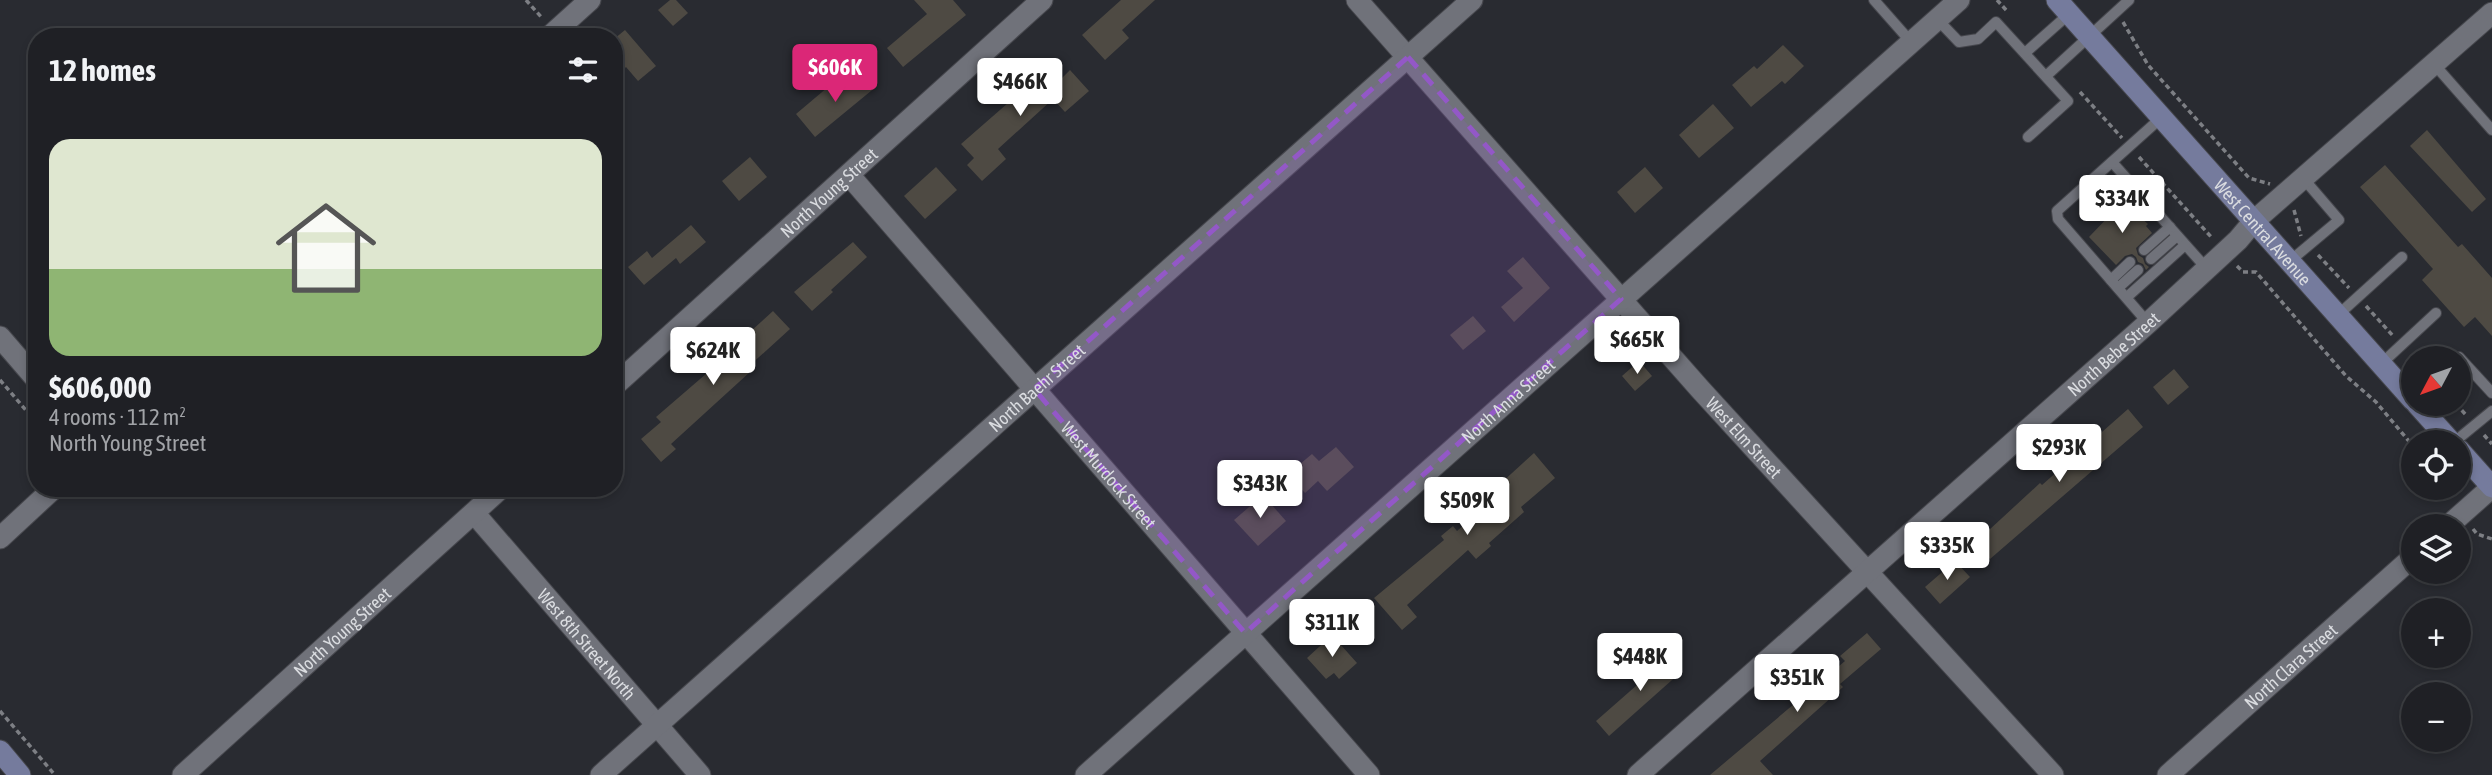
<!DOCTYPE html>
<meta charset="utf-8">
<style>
:root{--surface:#1f2025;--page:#27282d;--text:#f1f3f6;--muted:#a1a3a7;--line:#3c3e42;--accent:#db2777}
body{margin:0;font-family:"Asap Condensed",sans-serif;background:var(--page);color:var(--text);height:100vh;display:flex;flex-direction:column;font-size:26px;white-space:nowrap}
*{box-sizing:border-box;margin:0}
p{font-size:23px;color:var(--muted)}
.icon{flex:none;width:38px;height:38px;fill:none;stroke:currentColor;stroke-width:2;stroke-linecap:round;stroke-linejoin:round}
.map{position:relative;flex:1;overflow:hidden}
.sheet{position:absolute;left:28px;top:28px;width:595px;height:469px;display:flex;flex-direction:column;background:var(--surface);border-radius:28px;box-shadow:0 4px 10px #0003,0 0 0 2px var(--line)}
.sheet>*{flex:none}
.needle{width:46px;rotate:229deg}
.buttons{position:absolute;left:2401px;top:346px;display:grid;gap:14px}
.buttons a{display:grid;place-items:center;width:70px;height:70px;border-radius:50%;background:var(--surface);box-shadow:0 4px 10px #0003,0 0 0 2px var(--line);font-size:35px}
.price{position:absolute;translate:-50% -60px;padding:0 16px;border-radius:7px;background:#fff;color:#222;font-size:23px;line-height:46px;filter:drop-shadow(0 2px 4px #0008)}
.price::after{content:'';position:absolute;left:50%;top:42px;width:21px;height:16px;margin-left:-10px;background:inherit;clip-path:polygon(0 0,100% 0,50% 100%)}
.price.current{background:var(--accent);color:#fff}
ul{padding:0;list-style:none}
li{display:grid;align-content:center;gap:14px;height:371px;padding:0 21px}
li+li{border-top:2px solid var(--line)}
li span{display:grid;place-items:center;height:217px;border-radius:21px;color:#555}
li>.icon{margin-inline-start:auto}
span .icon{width:126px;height:126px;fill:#fffc;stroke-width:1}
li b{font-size:30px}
h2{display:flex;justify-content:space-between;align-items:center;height:84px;padding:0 21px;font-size:30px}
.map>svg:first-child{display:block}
</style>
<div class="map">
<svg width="2492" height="775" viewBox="0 0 2492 775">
<rect width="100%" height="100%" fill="#292b31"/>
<!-- building -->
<g fill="#4e4a43">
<path d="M 670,0 L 676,0 L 688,13 L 673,26 L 658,10 Z"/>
<path d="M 914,0 L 953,0 L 966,15 L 903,67 L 887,48 L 927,14 Z"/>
<path d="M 1121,0 L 1155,0 L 1122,30 L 1129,38 L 1105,60 L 1082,35 Z"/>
<path d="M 625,30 L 656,66 L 638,81 L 626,67 L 614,79 L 614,39 Z"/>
<path d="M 1783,45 L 1804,66 L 1785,84 L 1782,81 L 1751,107 L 1732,85 L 1754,66 L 1757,69 Z"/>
<path d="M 1049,67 L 1060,80 L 1070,70 L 1089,91 L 1065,112 L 1053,99 L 998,149 L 1006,159 L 982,181 L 967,165 L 974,158 L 961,144 Z"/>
<path d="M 863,70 L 877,86 L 815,137 L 796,114 L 828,87 L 835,95 Z"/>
<path d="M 1713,104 L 1734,128 L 1699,158 L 1679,135 Z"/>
<path d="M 2427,130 L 2486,199 L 2472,212 L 2410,146 Z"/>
<path d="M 750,157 L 767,177 L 739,201 L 722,181 Z"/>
<path d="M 2385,165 L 2458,247 L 2462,244 L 2492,278 L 2492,336 L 2475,317 L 2464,327 L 2422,280 L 2433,269 L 2360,187 Z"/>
<path d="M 936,167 L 957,190 L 925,219 L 904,196 Z"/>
<path d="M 1645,167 L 1663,188 L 1635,213 L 1617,192 Z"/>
<path d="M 2125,204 L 2148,224 L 2146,226 L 2152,233 L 2136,248 L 2138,255 L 2143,258 L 2145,264 L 2149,267 L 2146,270 L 2143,264 L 2138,262 L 2136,257 L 2132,254 L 2125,256 L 2116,265 L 2089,237 L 2112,213 L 2114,214 Z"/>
<path d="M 691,225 L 706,242 L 680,264 L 676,258 L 644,285 L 628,267 L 647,251 L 652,258 Z"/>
<path d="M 853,242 L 867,257 L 831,290 L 833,292 L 812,311 L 794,292 Z"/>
<path d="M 1523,257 L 1550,288 L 1514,322 L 1501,307 L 1523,288 L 1507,271 Z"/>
<path d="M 773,311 L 790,329 L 747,368 L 750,372 L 671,444 L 676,449 L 661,462 L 641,439 L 661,422 L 656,417 L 743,342 L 741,340 Z"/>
<path d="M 1473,316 L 1486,331 L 1463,350 L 1450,335 Z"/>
<path d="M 1639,361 L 1652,376 L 1635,391 L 1622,376 Z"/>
<path d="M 2174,369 L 2189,387 L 2168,405 L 2153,387 Z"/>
<path d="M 2128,409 L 2143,427 L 1990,559 L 1976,542 L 2040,483 L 2042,485 Z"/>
<path d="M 1336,447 L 1354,467 L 1327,491 L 1318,481 L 1305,493 L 1288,474 L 1312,454 L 1319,461 Z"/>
<path d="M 1534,453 L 1555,478 L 1521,507 L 1524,512 L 1489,543 L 1491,546 L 1476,559 L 1468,550 L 1407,605 L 1417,617 L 1402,630 L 1374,598 L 1444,540 L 1441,536 L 1453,526 L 1457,531 L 1481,510 L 1473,502 L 1497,481 L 1500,484 Z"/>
<path d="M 1263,495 L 1286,521 L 1258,546 L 1234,520 Z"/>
<path d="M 1955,561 L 1970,577 L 1940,604 L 1925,587 Z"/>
<path d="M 1867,633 L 1881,649 L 1840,684 L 1843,687 L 1760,761 L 1773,775 L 1710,775 L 1845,661 L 1840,656 Z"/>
<path d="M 1332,635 L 1357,663 L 1339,679 L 1334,673 L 1326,679 L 1307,658 Z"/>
<path d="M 1664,652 L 1681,672 L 1609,736 L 1596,721 L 1637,685 L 1633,680 Z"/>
</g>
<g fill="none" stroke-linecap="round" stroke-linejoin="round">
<defs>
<g id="lane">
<path d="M 1874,0 L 1911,42"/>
<path d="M 1937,19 L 1959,42 L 1978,39 L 1996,22 L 2068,101 L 2028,137"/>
<path d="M 2025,53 L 2069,14"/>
<path d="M 2434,64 L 2492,130"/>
<path d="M 2046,76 L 2129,0"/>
<path d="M 2112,162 L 2207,269"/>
<path d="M 2144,250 L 2170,227"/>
<path d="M 2151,259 L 2177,236"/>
<path d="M 2290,261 L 2339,220 L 2303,178"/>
<path d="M 2111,280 L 2130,262"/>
<path d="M 2118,288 L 2138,270"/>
<path d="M 2127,297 L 2185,245"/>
<path d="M 2338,315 L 2402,257"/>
<path d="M 2148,323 L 2058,219 L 2057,211 L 2162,117"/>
<path d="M 2457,359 L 2459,357 L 2492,393"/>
<path d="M 2381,364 L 2436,313"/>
<path d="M 2453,443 L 2492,411"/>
</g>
<g id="street">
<path id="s1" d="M 1357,0 L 1700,389 L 2053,775"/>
<path d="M 549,37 L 590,0"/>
<path id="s2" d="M 849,175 L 1369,775"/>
<path d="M 0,337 L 37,380"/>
<path id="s3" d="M 614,386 L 1042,0"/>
<path id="s4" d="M 474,513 L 700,775"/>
<path d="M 2447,527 L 2492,487"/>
<path d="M 0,538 L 54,488"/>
<path id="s5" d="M 183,775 L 501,488"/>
<path id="s6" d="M 601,775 L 1472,0"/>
<path id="s7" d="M 1086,775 L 1959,0"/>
<path id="s8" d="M 1638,775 L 2148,323 L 2238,240 L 2254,221 L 2492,13"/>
<path id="s9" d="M 2168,775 L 2413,557"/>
</g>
<g id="secondary">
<path id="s10" d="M 2057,0 L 2413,400"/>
<path d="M 2417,404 L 2452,443"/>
<path d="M 2459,450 L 2492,487"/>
<path d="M 0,751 L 20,775"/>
</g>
</defs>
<!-- lane casing -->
<use href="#lane" stroke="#46474d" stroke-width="12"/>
<!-- street casing -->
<use href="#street" stroke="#46474d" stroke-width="23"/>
<!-- secondary casing -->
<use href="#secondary" stroke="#46474d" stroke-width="23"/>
<!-- path -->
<g stroke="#7d7f84" stroke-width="3.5" stroke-dasharray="5 3.5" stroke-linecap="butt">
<path d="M 526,0 L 543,19"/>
<path d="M 1997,0 L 2007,11"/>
<path d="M 2123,22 L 2148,65 L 2249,178 L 2270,184"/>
<path d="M 2080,92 L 2122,138"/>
<path d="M 2139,157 L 2213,239"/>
<path d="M 2294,210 L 2301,236"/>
<path d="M 2318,255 L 2349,288"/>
<path d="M 2237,266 L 2243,272 L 2256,272 L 2346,376 L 2376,402 L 2413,446"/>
<path d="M 2366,306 L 2394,337"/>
<path d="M 0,380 L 37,423"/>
<path d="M 2456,404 L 2467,416"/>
<path d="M 2484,435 L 2492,444"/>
<path d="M 2440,488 L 2449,502"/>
<path d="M 2473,529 L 2477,534 L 2492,539"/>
<path d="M 0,711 L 55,775"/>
</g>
<!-- lane -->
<use href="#lane" stroke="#70727a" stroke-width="10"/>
<!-- street -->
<use href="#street" stroke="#70727a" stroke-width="21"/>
<!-- secondary -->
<use href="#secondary" stroke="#757b9d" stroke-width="21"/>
</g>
<!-- marked area -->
<path fill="#9358c7" fill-opacity="0.2" stroke="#9358c7" stroke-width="5" stroke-dasharray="14 9" stroke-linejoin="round" d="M 1408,57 L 1621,299 L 1245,633 L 1034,389 Z"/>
<g text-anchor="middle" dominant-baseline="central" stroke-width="5" stroke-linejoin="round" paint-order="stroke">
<!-- street labels -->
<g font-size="18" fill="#dadce0" stroke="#1f2127">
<text stroke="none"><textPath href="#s3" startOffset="289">North Young Street</textPath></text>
<text stroke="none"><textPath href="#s10" startOffset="310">West Central Avenue</textPath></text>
<text stroke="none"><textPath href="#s8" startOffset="635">North Bebe Street</textPath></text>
<text stroke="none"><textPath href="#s6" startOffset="583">North Baehr Street</textPath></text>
<text stroke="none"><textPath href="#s7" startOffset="564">North Anna Street</textPath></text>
<text stroke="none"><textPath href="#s1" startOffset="584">West Elm Street</textPath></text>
<text stroke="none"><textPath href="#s2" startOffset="397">West Murdock Street</textPath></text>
<text stroke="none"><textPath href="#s5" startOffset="214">North Young Street</textPath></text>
<text stroke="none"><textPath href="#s4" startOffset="173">West 8th Street North</textPath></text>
<text stroke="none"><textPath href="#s9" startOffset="164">North Clara Street</textPath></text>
</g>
</g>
</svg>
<div class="buttons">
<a><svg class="needle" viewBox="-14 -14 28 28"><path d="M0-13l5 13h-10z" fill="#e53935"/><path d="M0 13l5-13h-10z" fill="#a1a3a7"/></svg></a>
<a><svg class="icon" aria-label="locate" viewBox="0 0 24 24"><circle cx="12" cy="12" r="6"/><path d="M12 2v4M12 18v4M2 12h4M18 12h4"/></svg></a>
<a><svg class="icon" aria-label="layers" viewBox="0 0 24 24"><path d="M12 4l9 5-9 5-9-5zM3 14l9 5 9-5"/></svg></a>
<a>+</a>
<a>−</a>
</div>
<b class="price current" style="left:835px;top:104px">$606K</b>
<b class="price" style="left:1020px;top:118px">$466K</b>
<b class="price" style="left:2122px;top:235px">$334K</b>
<b class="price" style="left:1637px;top:376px">$665K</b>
<b class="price" style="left:713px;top:387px">$624K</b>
<b class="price" style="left:2059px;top:484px">$293K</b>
<b class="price" style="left:1260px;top:520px">$343K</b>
<b class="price" style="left:1467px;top:537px">$509K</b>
<b class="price" style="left:1947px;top:582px">$335K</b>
<b class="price" style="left:1332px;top:659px">$311K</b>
<b class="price" style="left:1640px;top:693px">$448K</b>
<b class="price" style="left:1797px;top:714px">$351K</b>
<section class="sheet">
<h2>12 homes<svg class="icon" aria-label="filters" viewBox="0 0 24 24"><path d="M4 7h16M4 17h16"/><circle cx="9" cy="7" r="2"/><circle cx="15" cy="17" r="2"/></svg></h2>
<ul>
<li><span style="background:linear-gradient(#dfe7d0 60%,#8fb573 0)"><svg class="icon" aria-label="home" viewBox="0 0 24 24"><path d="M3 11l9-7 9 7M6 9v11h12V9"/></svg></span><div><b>$606,000</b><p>4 rooms · 112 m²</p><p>North Young Street</p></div></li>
</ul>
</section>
</div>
